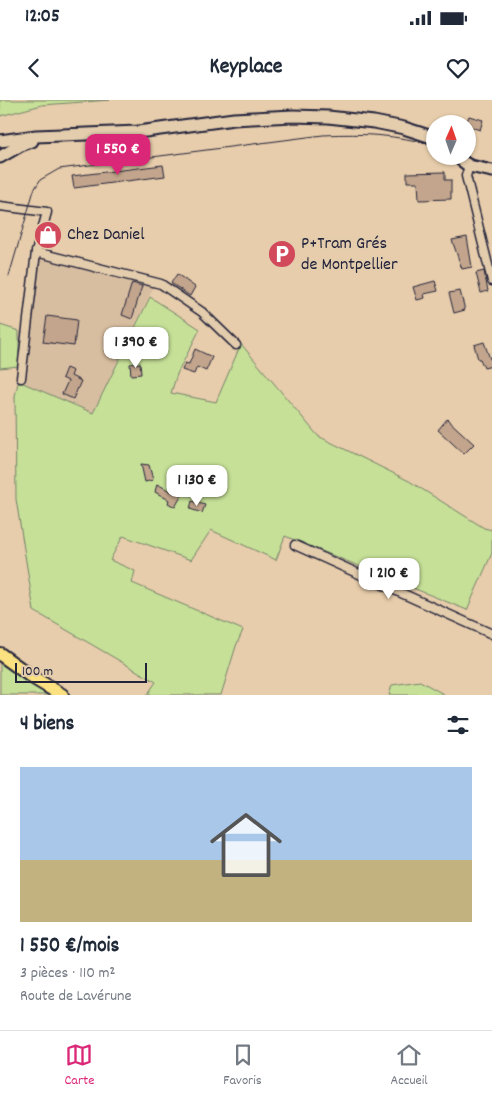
<!DOCTYPE html>
<html lang="fr">
<meta charset="utf-8">
<style>
:root{--surface:#fff;--page:#f2f2f3;--text:#1f2937;--muted:#747a83;--line:#e0e1e3;--accent:#db2777}
body{margin:0;font-family:Dekko,sans-serif;background:var(--page);color:var(--text);height:100vh;display:flex;flex-direction:column;font-size:19px;white-space:nowrap}
*{box-sizing:border-box;margin:0}
p{font-size:16px;color:var(--muted)}
.icon{flex:none;width:28px;height:28px;fill:none;stroke:currentColor;stroke-width:2;stroke-linecap:round;stroke-linejoin:round}
.map{position:relative;height:595px;overflow:hidden}
.details{display:flex;flex-direction:column;background:var(--surface);flex:1}
.details>*{flex:none}
.needle{width:32px;rotate:2deg}
.fabs{position:absolute;left:426px;top:15px;display:grid;gap:10px}
.fabs a{display:grid;place-items:center;width:50px;height:50px;border-radius:50%;background:var(--surface);box-shadow:0 1px 4px #0004;font-size:25px}
.scale{position:absolute;left:15px;bottom:12px;width:132px;box-sizing:border-box;padding-left:5px;border:2px solid #22223b;border-top:0;font-size:14px;line-height:18px;white-space:nowrap;color:#22223b;-webkit-text-stroke:4px #e4cdad;paint-order:stroke}
.price{position:absolute;translate:-50% -42px;padding:0 11px;border-radius:10px;background:#fff;color:#222;font-size:16px;line-height:32px;filter:drop-shadow(0 1px 2px #0008)}
.price::after{content:'';position:absolute;left:50%;top:30px;width:15px;height:11px;margin-left:-8px;background:inherit;clip-path:polygon(0 0,100% 0,50% 100%)}
.price.current{background:var(--accent);color:#fff}
ul{padding:0;list-style:none}
li{display:grid;align-content:center;gap:10px;height:265px;padding:0 20px}
li span{display:grid;place-items:center;height:155px;border-radius:0px;color:#555}
li>.icon{margin-inline-start:auto}
span .icon{width:90px;height:90px;fill:#fffc;stroke-width:1}
li b{font-size:21px}
h2{display:flex;justify-content:space-between;align-items:center;height:60px;padding:0 20px;font-size:21px}
.status{display:flex;justify-content:space-between;align-items:center;height:35px;padding:0 25px;background:var(--surface);direction:ltr}
.status svg{height:14px;fill:currentColor}
header{display:flex;justify-content:space-between;align-items:center;height:65px;padding:0 20px;background:var(--surface);font-size:22px;font-weight:700}
.dock{display:flex;justify-content:space-around;align-items:center;height:70px;border-top:1px solid var(--line);background:var(--surface);font-size:14px;color:var(--muted)}
.dock a{display:grid;justify-items:center;gap:2px}
.dock .current{color:var(--accent)}
.map>svg:first-child{display:block}
</style>
<div class="status"><b>12:05</b><svg viewBox="0 0 49 12"><path d="M0 12V9h3v3zM5 12V6h3v6zM10 12V3h3v9zM15 12V0h3v12zM26 1h20v11H26zM47 4h2v5h-2z"/></svg></div>
<header><svg class="icon" aria-label="back" viewBox="0 0 24 24"><path d="M15 5l-7 7 7 7"/></svg>Keyplace<svg class="icon" aria-label="heart" viewBox="0 0 24 24"><path d="M12 20l-8-8c-3-5 5-10 8-4 3-6 11-1 8 4z"/></svg></header>
<div class="map">
<svg width="492" height="595" viewBox="0 0 492 595">
<rect width="100%" height="100%" fill="#e7cdab"/>
<filter id="ink" filterUnits="userSpaceOnUse"><feTurbulence type="fractalNoise" baseFrequency=".02" numOctaves="2"/><feDisplacementMap in="SourceGraphic" scale="10" xChannelSelector="R" yChannelSelector="G"/><feConvolveMatrix kernelMatrix="1 2 1 2 8 2 1 2 1" color-interpolation-filters="sRGB"/></filter>
<g filter="url(#ink)">
<!-- built -->
<path fill="#d8bea0" d="M 41,157 L 154,186 L 93,313 L 23,283 L 35,185 Z"/>
<!-- green -->
<g fill="#c6e097" stroke="#748169">
<path d="M 0,0 L 110,0 L 42,5 L 0,16 Z"/>
<path d="M 150,197 L 200,229 L 177,274 L 171,293 L 216,302 L 241,244 L 318,336 L 409,381 L 484,428 L 492,430 L 492,453 L 467,510 L 285,436 L 276,460 L 211,430 L 191,460 L 123,436 L 110,460 L 135,471 L 132,483 L 243,530 L 236,546 L 221,595 L 147,595 L 156,582 L 34,511 L 16,399 L 15,296 L 18,283 L 23,283 L 93,313 Z"/>
<path d="M 0,225 L 19,231 L 19,266 L 0,268 Z"/>
<path d="M 0,552 L 66,595 L 0,595 Z"/>
<path d="M 420,581 L 445,595 L 389,595 L 392,585 Z"/>
</g>
<!-- building -->
<g fill="#c2a58c" stroke="#22223b">
<path d="M 469,16 L 483,20 L 480,30 L 468,26 L 466,24 Z"/>
<path d="M 163,65 L 165,76 L 74,88 L 72,76 Z"/>
<path d="M 445,72 L 445,80 L 451,80 L 451,99 L 419,100 L 418,82 L 407,82 L 407,73 Z"/>
<path d="M 467,137 L 472,167 L 462,169 L 452,140 Z"/>
<path d="M 484,171 L 488,191 L 481,193 L 476,173 Z"/>
<path d="M 177,174 L 195,187 L 190,196 L 171,183 Z"/>
<path d="M 435,181 L 438,191 L 424,194 L 425,198 L 417,200 L 413,187 Z"/>
<path d="M 132,183 L 142,186 L 132,219 L 122,215 Z"/>
<path d="M 460,191 L 465,210 L 454,213 L 449,193 Z"/>
<path d="M 47,216 L 77,220 L 74,246 L 43,242 Z"/>
<path d="M 484,242 L 490,259 L 492,258 L 492,266 L 484,268 L 480,259 L 478,259 L 474,245 Z"/>
<path d="M 195,249 L 212,257 L 206,271 L 197,267 L 194,274 L 182,270 L 185,263 L 189,264 Z"/>
<path d="M 140,263 L 141,274 L 131,275 L 130,264 Z"/>
<path d="M 66,268 L 73,271 L 71,276 L 81,281 L 73,299 L 62,294 L 68,281 L 62,278 Z"/>
<path d="M 447,319 L 474,344 L 464,354 L 438,330 Z"/>
<path d="M 141,364 L 149,365 L 153,380 L 145,382 Z"/>
<path d="M 157,384 L 174,393 L 175,391 L 182,395 L 175,407 L 168,403 L 169,400 L 155,392 Z"/>
<path d="M 192,401 L 205,405 L 202,413 L 190,409 Z"/>
</g>
<g fill="none" stroke-linecap="round" stroke-linejoin="round">
<defs>
<g id="street">
<path d="M 469,66 L 466,76 L 492,181"/>
<path d="M 0,106 L 47,112 L 36,152 L 21,278"/>
<path d="M 36,152 L 161,184 L 202,212 L 236,245"/>
<path d="M 295,445 L 492,534"/>
</g>
<g id="secondary">
<path d="M 0,41 L 36,36 L 138,32 L 234,19 L 293,16 L 328,17 L 374,22 L 404,28 L 435,38"/>
<path d="M 456,56 L 469,66 L 492,71"/>
<path d="M 0,57 L 21,45 L 32,41"/>
</g>
<path id="primary" d="M 0,554 L 32,577 L 62,595"/>
</defs>
<!-- street casing -->
<use href="#street" stroke="#22223b" stroke-width="11"/>
<!-- secondary casing -->
<use href="#secondary" stroke="#22223b" stroke-width="15"/>
<!-- primary casing -->
<use href="#primary" stroke="#22223b" stroke-width="16"/>
<!-- street -->
<use href="#street" stroke="#e4cdad" stroke-width="8"/>
<!-- secondary -->
<use href="#secondary" stroke="#e4cdad" stroke-width="11"/>
<!-- primary -->
<use href="#primary" stroke="#fbe180" stroke-width="12"/>
<!-- tram -->
<g stroke="#22223b" stroke-width="1">
<path d="M 460,56 L 492,64"/>
<path d="M 9,176 L 34,90 L 40,80 L 59,69 L 323,35 C 365,33 394,35 435,45"/>
</g>
</g>
</g>
<!-- icons -->
<defs>
<symbol id="shop-disc" viewBox="-11 -11 22 22"><circle r="9.5" fill="#d1495b" stroke="#e4cdad"/><path d="M-5-2.5h2.3a2.7 3.5 0 0 1 5.4 0H5L5.5 6h-11ZM-1.5-2.5h3a1.5 2.3 0 0 0-3 0Z" fill="#fff"/></symbol>
<symbol id="parking-disc" viewBox="-11 -11 22 22"><circle r="9.5" fill="#d1495b" stroke="#e4cdad"/><path d="M-3.5-5.5H1a3.5 3.5 0 0 1 0 7H-1V5.5H-3.5ZM-1-3.4V-.6H.8a1.4 1.4 0 0 0 0-2.8Z" fill="#fff"/></symbol>
</defs>
<g fill-rule="evenodd">
<use href="#shop-disc" x="32" y="119" width="32" height="32"/>
<use href="#parking-disc" x="266" y="138" width="32" height="32"/>
</g>
<g text-anchor="middle" dominant-baseline="central" stroke-width="4" stroke-linejoin="round" paint-order="stroke">
<!-- poi labels -->
<g font-size="18" fill="#22223b" stroke="#e4cdad" text-anchor="start">
<text x="67" y="135">Chez Daniel</text>
<text x="301" y="144">P+Tram Grés<tspan x="301" dy="21">de Montpellier</tspan></text>
</g>
</g>
</svg>
<div class="fabs">
<a><svg class="needle" viewBox="-14 -14 28 28"><path d="M0-13l5 13h-10z" fill="#e53935"/><path d="M0 13l5-13h-10z" fill="#747a83"/></svg></a>
</div>
<div class="scale">100 m</div>
<b class="price current" style="left:118px;top:76px">1 550 €</b>
<b class="price" style="left:136px;top:269px">1 390 €</b>
<b class="price" style="left:197px;top:407px">1 130 €</b>
<b class="price" style="left:389px;top:500px">1 210 €</b>
</div>
<section class="details">
<h2>4 biens<svg class="icon" aria-label="filters" viewBox="0 0 24 24"><path d="M4 7h16M4 17h16"/><circle cx="9" cy="7" r="2"/><circle cx="15" cy="17" r="2"/></svg></h2>
<ul>
<li><span style="background:linear-gradient(#a9c7e8 60%,#c2b280 0)"><svg class="icon" aria-label="home" viewBox="0 0 24 24"><path d="M3 11l9-7 9 7M6 9v11h12V9"/></svg></span><div><b>1 550 €/mois</b><p>3 pièces · 110 m²</p><p>Route de Lavérune</p></div></li>
</ul>
</section>
<nav class="dock">
<a class="current"><svg class="icon" aria-label="map" viewBox="0 0 24 24"><path d="M3 6l6-2 6 2 6-2v14l-6 2-6-2-6 2zM9 4v14M15 6v14"/></svg>Carte</a>
<a><svg class="icon" aria-label="saved" viewBox="0 0 24 24"><path d="M7 4h10v16l-5-4-5 4z"/></svg>Favoris</a>
<a><svg class="icon" aria-label="home" viewBox="0 0 24 24"><path d="M3 11l9-7 9 7M6 9v11h12V9"/></svg>Accueil</a>
</nav>
